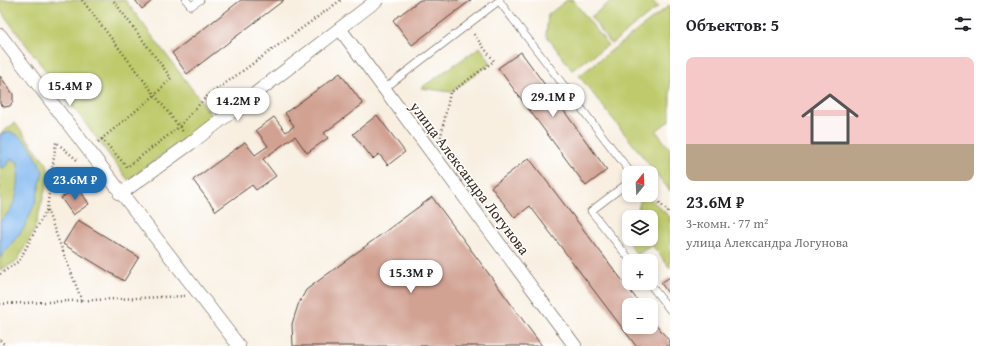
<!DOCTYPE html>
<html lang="ru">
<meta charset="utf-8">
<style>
:root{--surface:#fff;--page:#f2f2f2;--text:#202124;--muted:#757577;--line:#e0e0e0;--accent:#1f6fb2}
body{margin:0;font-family:"Gentium Book Plus",serif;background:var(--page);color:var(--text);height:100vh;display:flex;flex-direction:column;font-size:15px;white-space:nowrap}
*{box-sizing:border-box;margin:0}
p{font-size:13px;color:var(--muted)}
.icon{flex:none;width:22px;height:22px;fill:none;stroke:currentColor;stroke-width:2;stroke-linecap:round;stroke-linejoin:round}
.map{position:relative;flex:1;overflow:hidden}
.panel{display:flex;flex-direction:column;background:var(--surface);width:320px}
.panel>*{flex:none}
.needle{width:26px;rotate:18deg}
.fabs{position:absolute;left:622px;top:166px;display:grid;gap:8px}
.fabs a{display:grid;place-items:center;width:36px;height:36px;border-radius:8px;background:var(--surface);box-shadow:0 2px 6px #0003;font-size:20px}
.price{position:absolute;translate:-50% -34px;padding:0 9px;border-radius:14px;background:#fff;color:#222;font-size:13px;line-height:26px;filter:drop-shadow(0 1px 2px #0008)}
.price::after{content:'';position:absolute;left:50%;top:24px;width:12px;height:9px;margin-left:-6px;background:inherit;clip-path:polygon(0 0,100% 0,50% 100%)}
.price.current{background:var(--accent);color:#fff}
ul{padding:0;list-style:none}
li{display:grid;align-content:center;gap:8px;height:212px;padding:0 16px}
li+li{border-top:1px solid var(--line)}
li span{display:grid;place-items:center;height:124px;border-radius:8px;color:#555}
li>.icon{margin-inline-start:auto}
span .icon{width:72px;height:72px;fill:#fffc;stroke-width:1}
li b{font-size:17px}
h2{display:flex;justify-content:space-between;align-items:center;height:48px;padding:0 16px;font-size:17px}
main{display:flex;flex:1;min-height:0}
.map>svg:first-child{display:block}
</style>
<main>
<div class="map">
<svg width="670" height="346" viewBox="0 0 670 346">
<rect width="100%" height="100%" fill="#fff"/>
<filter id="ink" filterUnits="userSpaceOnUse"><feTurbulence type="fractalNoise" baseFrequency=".025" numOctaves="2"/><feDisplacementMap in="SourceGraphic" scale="8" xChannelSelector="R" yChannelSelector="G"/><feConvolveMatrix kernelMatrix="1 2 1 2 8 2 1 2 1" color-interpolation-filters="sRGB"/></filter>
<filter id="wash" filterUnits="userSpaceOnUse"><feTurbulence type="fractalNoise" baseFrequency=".012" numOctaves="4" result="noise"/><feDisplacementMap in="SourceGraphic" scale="16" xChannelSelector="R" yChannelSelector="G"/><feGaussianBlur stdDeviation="0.9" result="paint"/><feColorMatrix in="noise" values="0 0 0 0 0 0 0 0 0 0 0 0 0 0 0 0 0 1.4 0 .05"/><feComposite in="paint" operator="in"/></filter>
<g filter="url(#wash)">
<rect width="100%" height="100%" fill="#f8efe1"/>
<!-- green -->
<g fill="#beca6c" stroke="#7c7a45">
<path d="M 0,0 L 125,0 L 213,117 L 128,180 L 0,10 Z"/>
<path d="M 567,0 L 573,0 L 608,45 L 572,70 L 546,35 L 548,15 Z"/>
<path d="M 612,0 L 652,0 L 658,7 L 611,44 L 591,17 Z"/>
<path d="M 670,5 L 670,120 L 656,131 L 670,149 L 670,191 L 579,76 Z"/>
<path d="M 480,47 L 491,63 L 451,92 L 421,88 Z"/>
<path d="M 15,123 L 47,164 L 49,176 L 34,231 L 17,261 L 0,270 L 0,134 Z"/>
<path d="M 642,195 L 646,195 L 670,217 L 670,268 L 652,245 L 637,255 L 629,243 L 630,239 L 651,239 L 651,217 L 636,217 Z"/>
</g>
<!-- water -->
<path fill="#7fb7ef" stroke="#5d7086" d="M 11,132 C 29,139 35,155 43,171 L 36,201 L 24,228 L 0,258 L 0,221 C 19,205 19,186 18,162 L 11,159 L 4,168 L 0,167 L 0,134 Z"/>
<g id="blocks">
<!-- building -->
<g fill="#d1a192">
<path d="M 135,0 L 153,0 L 142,9 Z"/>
<path d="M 241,0 L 284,0 L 187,74 L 172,53 Z"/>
<path d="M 420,0 L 471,0 L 412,45 L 393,20 Z"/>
<path d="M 521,52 L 607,170 L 586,186 L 498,68 Z"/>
<path d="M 340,73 L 363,104 L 324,133 L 328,138 L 307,153 L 295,136 L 263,159 L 276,176 L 256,190 L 252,185 L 216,211 L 193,180 L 245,142 L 255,155 L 268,146 L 256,130 L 274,117 L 286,132 L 294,126 L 285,113 Z"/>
<path d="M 0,76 L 13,94 L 13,101 L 10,106 L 5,107 L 0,104 Z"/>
<path d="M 377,115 L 405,152 L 388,165 L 379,154 L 373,159 L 353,134 Z"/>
<path d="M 529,158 L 641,305 L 629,305 L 629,327 L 651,327 L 651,318 L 670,342 L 670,346 L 636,346 L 530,206 L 515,218 L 491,187 Z"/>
<path d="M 78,187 L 89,204 L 73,215 L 61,198 Z"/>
<path d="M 432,197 L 542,346 L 293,346 L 292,324 L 298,305 L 306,290 Z"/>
<path d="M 78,220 L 139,257 L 124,281 L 63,244 Z"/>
<path d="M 670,277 L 670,296 L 661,283 Z"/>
</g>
</g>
</g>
<g filter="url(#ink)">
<use href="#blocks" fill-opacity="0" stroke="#57483b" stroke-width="1"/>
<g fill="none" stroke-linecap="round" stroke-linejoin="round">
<defs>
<g id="service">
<path d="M 186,0 L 191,6 L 200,0"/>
<path d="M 499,1 L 631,173"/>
<path d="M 384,89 L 500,0"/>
<path d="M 629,182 L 591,211 L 631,261"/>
<path d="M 649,283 L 670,310"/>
</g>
<g id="minor">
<path d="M 340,29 L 575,346"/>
<path d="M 0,35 L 239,346"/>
<path d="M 120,194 L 191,143 L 377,0"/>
</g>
</defs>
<!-- service casing -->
<use href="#service" stroke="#57483b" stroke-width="8"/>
<!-- minor casing -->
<use href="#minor" stroke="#57483b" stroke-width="14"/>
<!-- path -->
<g stroke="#57483b" stroke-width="2.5" stroke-dasharray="1 3" stroke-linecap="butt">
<path d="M 82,0 L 184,133"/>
<path d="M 102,139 L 127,167 L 179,127 L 205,98 L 341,0"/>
<path d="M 440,141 L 450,93 L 494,61 L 472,32"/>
<path d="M 98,142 L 155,95 L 171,78 L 113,0"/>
<path d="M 651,194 L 670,214"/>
<path d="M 47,210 L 82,301"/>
<path d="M 0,274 L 19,261 L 47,209 L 56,142 L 77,160 L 78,158"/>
<path d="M 0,304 L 185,296"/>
<path d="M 0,340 L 6,346"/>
</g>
<!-- service -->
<use href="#service" stroke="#fff" stroke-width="7"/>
<!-- minor -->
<use href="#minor" stroke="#fff" stroke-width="13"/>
</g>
</g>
<g text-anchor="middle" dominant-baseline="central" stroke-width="3" stroke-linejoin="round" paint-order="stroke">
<!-- street labels -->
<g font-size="15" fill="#3b2a1e" stroke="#fff">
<text transform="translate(470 178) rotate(53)">улица Александра Логунова</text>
</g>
</g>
</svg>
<div class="fabs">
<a><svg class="needle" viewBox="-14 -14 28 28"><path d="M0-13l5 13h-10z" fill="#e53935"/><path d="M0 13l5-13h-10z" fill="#757577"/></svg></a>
<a><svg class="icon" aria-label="layers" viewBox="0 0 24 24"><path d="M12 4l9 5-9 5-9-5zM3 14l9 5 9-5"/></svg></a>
<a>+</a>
<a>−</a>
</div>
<b class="price" style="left:70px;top:107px">15.4M ₽</b>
<b class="price" style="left:553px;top:118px">29.1M ₽</b>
<b class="price" style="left:238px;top:122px">14.2M ₽</b>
<b class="price current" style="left:75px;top:201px">23.6M ₽</b>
<b class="price" style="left:411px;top:294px">15.3M ₽</b>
</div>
<section class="panel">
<h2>Объектов: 5<svg class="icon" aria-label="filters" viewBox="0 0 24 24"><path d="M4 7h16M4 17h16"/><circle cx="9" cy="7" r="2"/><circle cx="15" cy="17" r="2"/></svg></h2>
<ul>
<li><span style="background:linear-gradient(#f6c9c9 70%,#b9a48a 0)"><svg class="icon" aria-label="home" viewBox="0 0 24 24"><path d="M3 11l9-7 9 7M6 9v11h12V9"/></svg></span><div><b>23.6M ₽</b><p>3-комн. · 77 m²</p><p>улица Александра Логунова</p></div></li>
</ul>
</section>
</main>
